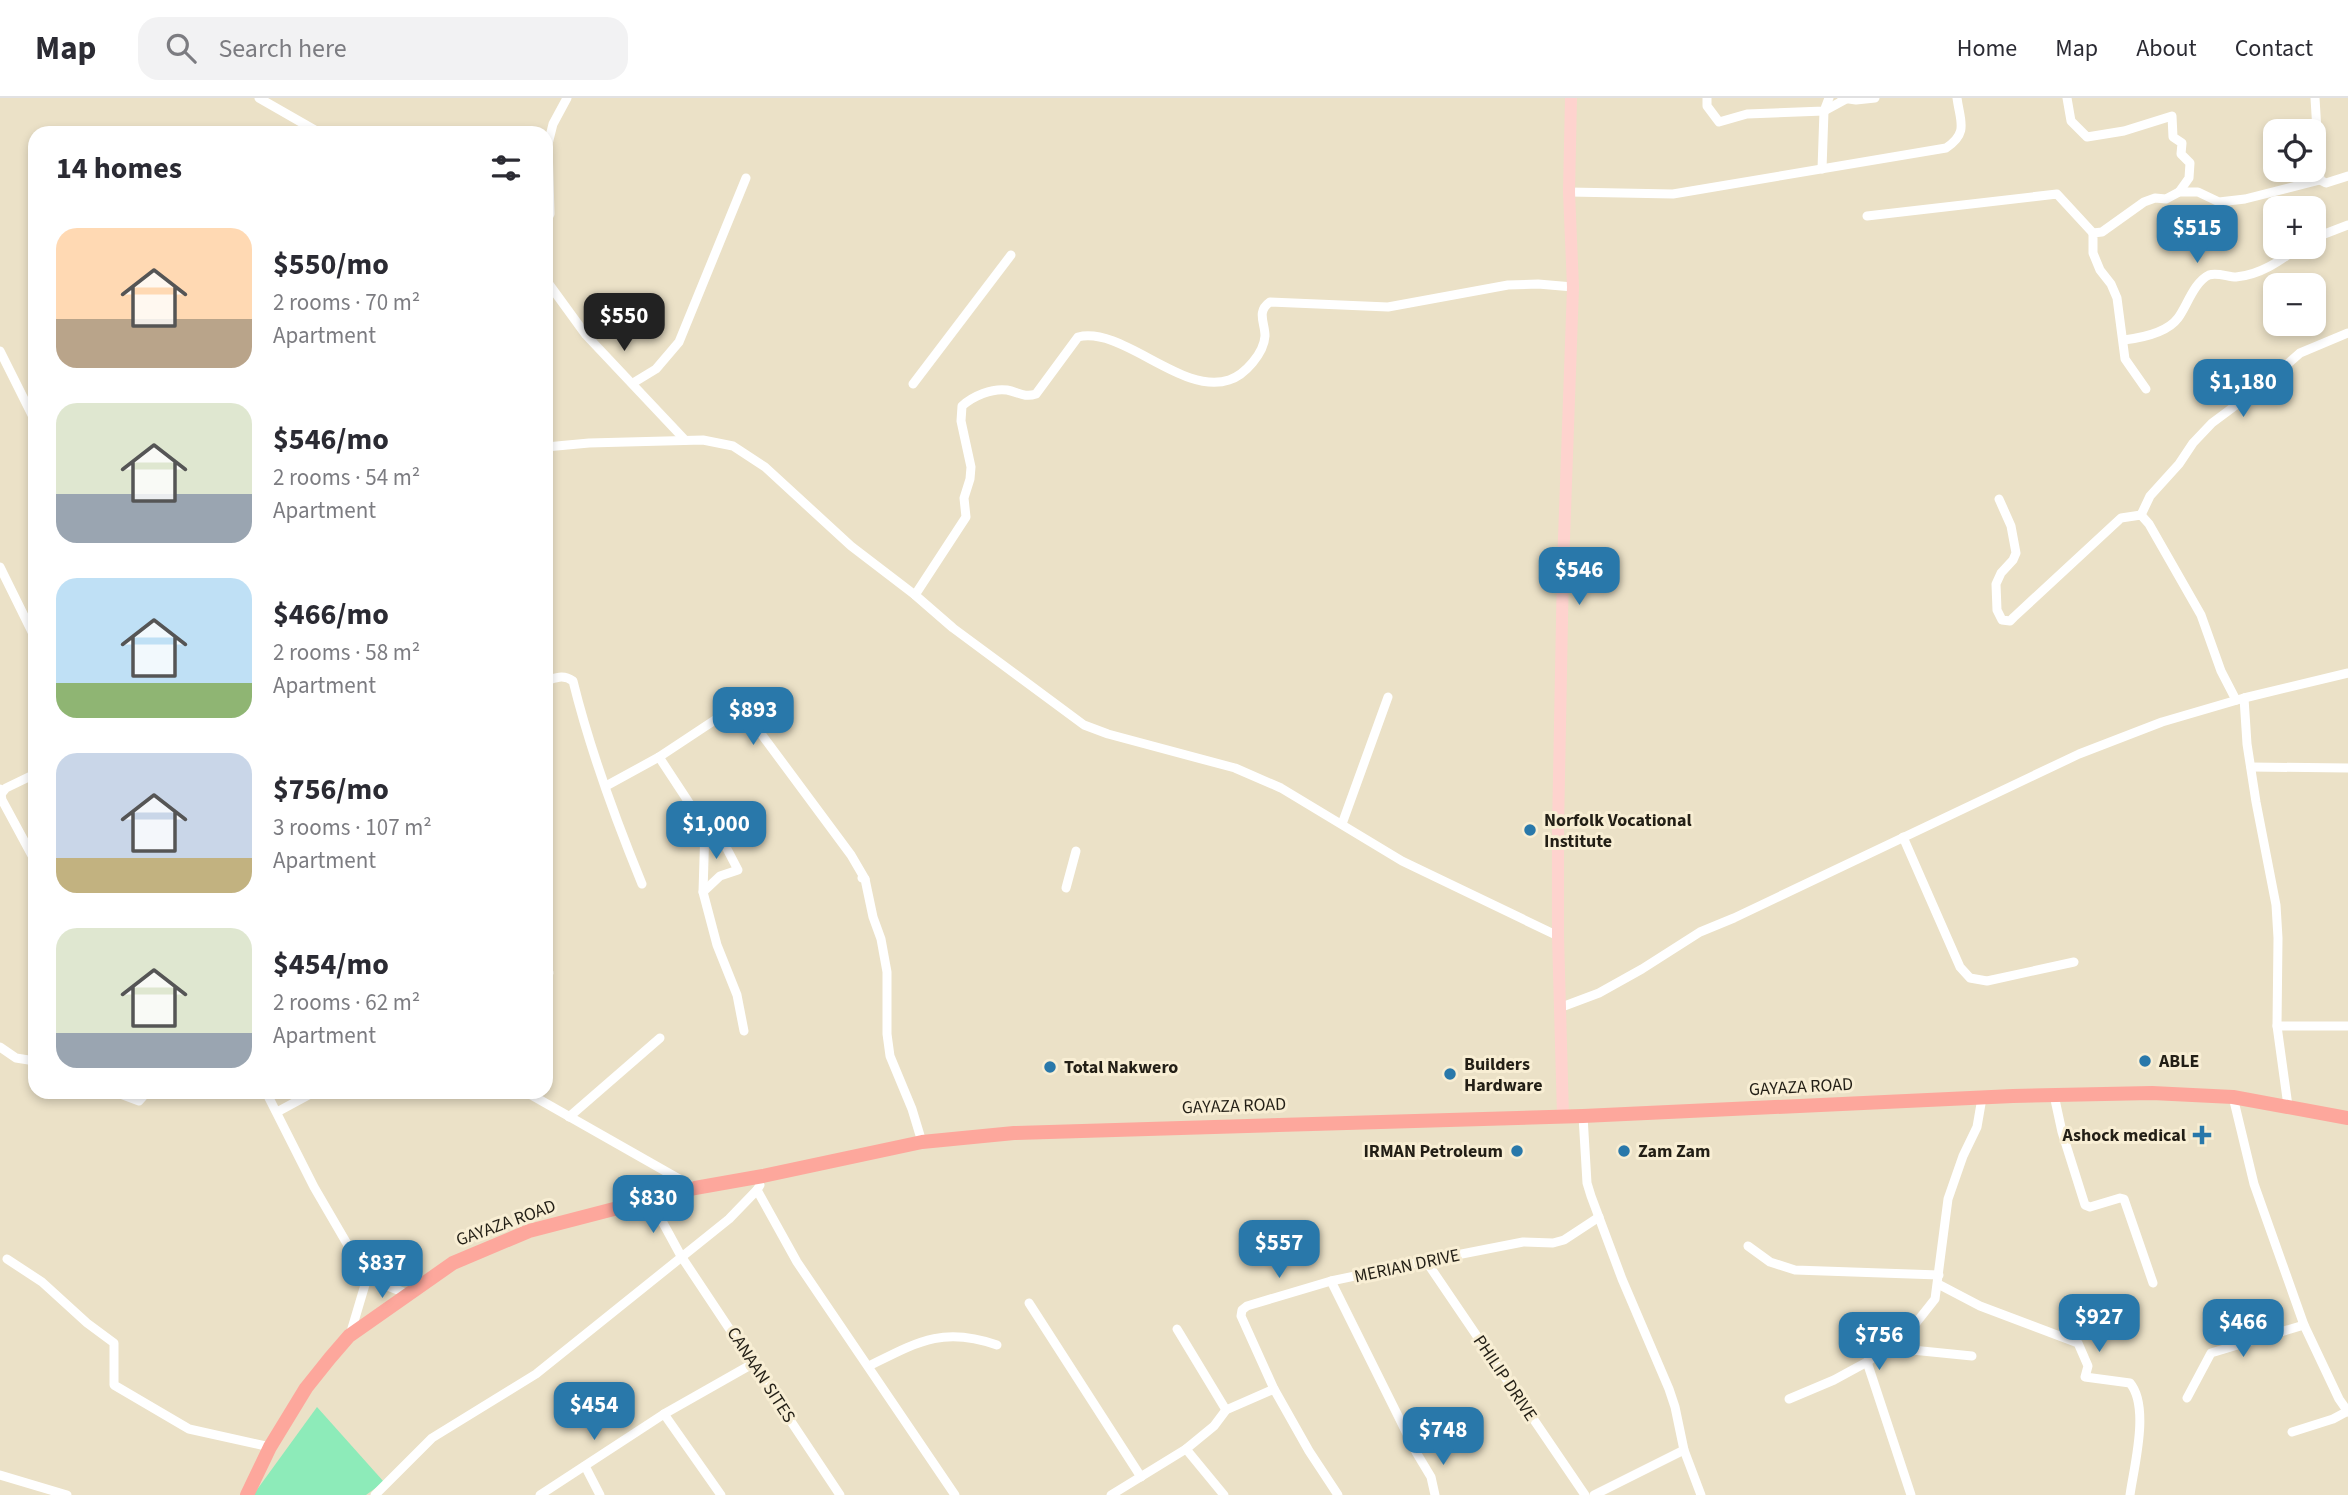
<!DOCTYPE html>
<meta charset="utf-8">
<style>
:root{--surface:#fff;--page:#f2f2f3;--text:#2b2b33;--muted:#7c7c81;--line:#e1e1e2;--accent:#2978aa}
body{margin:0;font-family:"Source Sans 3",sans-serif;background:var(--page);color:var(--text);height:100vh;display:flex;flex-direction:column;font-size:26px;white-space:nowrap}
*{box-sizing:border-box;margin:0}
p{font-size:23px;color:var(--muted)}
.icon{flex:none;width:38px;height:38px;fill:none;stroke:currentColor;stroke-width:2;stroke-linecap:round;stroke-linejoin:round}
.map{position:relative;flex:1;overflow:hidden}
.drawer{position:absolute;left:28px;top:28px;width:525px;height:973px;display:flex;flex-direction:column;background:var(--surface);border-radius:21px;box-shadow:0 4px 10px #0003}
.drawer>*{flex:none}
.tools{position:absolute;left:2263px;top:21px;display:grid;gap:14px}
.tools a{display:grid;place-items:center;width:63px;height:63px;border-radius:14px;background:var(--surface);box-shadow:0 4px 10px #0003;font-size:35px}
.price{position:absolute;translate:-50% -60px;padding:0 16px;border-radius:14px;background:var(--accent);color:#fff;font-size:23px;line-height:46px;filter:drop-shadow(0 2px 4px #0008)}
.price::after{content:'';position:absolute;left:50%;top:42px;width:21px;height:16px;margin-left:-10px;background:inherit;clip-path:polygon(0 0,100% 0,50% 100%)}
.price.current{background:#222;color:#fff}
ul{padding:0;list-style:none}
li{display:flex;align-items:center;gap:21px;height:175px;padding:0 28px}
li span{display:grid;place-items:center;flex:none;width:196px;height:140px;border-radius:21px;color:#555}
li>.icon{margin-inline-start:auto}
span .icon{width:84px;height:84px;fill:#fffc;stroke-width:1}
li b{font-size:30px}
h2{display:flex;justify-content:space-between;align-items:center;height:84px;padding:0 28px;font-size:30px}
header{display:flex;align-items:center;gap:42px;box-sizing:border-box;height:98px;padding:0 35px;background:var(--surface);border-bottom:2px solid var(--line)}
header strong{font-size:33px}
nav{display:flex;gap:38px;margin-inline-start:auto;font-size:24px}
.search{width:490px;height:63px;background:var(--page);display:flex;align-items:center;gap:18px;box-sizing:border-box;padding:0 24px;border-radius:21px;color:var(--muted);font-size:26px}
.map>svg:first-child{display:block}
</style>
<header>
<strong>Map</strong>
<div class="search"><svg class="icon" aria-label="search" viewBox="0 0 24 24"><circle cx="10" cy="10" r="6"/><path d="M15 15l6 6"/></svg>Search here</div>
<nav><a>Home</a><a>Map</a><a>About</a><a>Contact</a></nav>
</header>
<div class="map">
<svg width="2348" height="1397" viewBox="0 0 2348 1397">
<rect width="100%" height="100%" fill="#ebe1c7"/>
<!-- green -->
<path fill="#8debb9" d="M 317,1309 L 384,1384 L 366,1397 L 253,1397 Z"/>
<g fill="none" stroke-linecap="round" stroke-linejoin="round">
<!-- street -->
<g stroke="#fff" stroke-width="9">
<path d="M 259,0 L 320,35"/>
<path d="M 1707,0 L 1707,8 L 1719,24 L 1747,16 L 1824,13 L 1846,1"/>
<path d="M 1842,0 L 1856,2 L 1875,0"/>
<path d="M 2067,0 L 2071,23 L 2087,39 L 2124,33 L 2172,18 L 2173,39 L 2182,45 L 2181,56 L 2190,65 L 2189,80 L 2179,94"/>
<path d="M 2315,0 L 2320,82 L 2326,85 L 2348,78"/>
<path d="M 1822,71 L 1824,13 L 1829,0"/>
<path d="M 1569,94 L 1673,96 L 1946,50 C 1969,35 1960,23 1957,0"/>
<path d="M 1867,118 L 2057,96 L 2093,135"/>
<path d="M 546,124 L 550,116 L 548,46 L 553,26 L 567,0"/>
<path d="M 2314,140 L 2348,127"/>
<path d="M 546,182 L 586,237 L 685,342"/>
<path d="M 2124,242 C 2140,240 2167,235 2178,220 C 2187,208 2194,184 2209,177 C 2217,174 2228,179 2236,179 C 2260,177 2280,163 2299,149"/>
<path d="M 0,253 L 35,323"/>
<path d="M 633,285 L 656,271 L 679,244 L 746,80"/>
<path d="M 913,286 L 1011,157"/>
<path d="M 2146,291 L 2125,261 L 2117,200 L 2111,186 L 2100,172 L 2093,155 L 2093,135 L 2102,134 L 2144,104 L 2155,100 L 2166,101 L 2179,94 L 2198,94 L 2219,104 L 2245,101 L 2320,82"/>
<path d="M 546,349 L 589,345 L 703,342 L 733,348 L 765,369 L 851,448 L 915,497 L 953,530 L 1084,627 L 1108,636 L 1235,670 L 1281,690 L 1402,763 L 1558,838"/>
<path d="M 1999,401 L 2011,428 L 2016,455 L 2013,462 L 2001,475 L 1996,486 L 1997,512 L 2002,522 L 2010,523 L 2014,519 L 2121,420 L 2141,417 L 2149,426 L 2201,517 L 2221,573 L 2236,602"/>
<path d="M 2141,417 L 2150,398 L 2179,366 L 2193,345 L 2212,325 L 2267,284 L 2300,255 L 2348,235"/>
<path d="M 0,469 L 35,540"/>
<path d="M 915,497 L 966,419 L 964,400 L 970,381 L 971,369 L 961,323 L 962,308 C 973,298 992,290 1007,292 C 1018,294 1024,300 1036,296 L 1078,239 C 1123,228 1182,298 1229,282 C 1245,277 1264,255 1265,238 C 1265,224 1256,214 1270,204 L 1388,209 L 1508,187 L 1538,186 L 1573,189"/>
<path d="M 546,583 C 556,580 563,576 573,583 C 590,652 615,720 642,786"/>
<path d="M 2244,600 L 2247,646 L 2256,704 L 2276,807 L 2278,840 L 2277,928 L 2288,1008"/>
<path d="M 659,659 L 705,729 L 703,794 L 717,847 L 737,897 L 744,933"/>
<path d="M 2251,669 L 2348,670"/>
<path d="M 606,688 L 659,659 L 730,612 L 745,614 L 851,757 L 865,781"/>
<path d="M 0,691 L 2,702 L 35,763"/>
<path d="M 2,695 L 6,690 L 35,676"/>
<path d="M 1342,726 L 1388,599"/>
<path d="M 1903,739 L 1960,869 L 1970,880 L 1987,883 L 2074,864"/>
<path d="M 862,780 L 865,781 L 873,819 L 881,841 L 887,874 L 887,936 L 890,958 L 912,1011 L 922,1044"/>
<path d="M 1066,790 L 1076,753"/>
<path d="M 703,794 L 720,778 L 738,772 L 726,749 L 705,729"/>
<path d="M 546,876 L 549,875"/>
<path d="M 1559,910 L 1599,895 L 1642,871 L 1700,834 L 1734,820 L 2079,656 L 2162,624 L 2244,600 L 2348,575"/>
<path d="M 2277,928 L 2348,928"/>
<path d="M 0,949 L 16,960 L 35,963"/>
<path d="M 115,994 L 139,1003 L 147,994"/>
<path d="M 266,994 L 314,1089 L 367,1180 L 408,1196"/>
<path d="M 526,994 L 695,1090"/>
<path d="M 2054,997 L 2062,1034 L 2085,1107 L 2090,1109 L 2120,1100 L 2124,1101 L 2153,1185"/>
<path d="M 2233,999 L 2254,1086 L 2304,1227 L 2339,1301 L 2348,1314"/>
<path d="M 277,1014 L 314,994"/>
<path d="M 1583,1018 L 1587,1085 L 1591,1098 L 1622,1181 L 1669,1291 L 1675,1309 L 1684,1352 L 1701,1397"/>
<path d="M 569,1019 L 660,940"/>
<path d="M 760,1087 L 757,1092 L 797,1164 L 955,1397"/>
<path d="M 650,1101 L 681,1158 L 840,1397"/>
<path d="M 1748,1148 L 1770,1164 L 1795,1172 L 1939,1177"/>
<path d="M 7,1161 L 42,1184 L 87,1225 L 114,1245 L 114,1287 L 189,1331 L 270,1349"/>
<path d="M 1426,1163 L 1585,1397"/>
<path d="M 1331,1183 L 1416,1354 L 1431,1379 L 1435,1397"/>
<path d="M 1938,1186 L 1980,1208 L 2078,1245 L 2088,1268 L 2085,1279 L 2130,1285 C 2150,1309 2134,1368 2130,1397"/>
<path d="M 1029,1205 L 1141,1379"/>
<path d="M 1177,1231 L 1226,1312"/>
<path d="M 350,1237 L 367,1180"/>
<path d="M 1902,1251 L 1912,1230 L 1935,1201 L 1948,1101 L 1963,1058 L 1977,1029 L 1982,1000"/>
<path d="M 1867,1264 L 1911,1397"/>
<path d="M 869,1268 C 917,1244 943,1228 997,1247"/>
<path d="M 1274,1291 L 1309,1353 L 1338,1397"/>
<path d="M 2187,1300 L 2211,1255 L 2304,1227"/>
<path d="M 1789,1301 L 1834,1282 L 1867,1264 L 1882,1253 L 1902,1251 L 1972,1258"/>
<path d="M 664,1316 L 721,1397"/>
<path d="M 2292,1334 L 2333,1321 L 2348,1313"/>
<path d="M 1186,1351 L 1224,1397"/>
<path d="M 585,1368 L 600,1397"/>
<path d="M 0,1377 L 67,1397"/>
<path d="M 375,1397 L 432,1340 L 536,1276 L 729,1121 L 757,1092"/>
<path d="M 540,1397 L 664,1316 L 754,1265"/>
<path d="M 1111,1397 L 1186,1351 L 1214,1328 L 1226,1312 L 1274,1291 L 1241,1218 L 1242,1212 L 1247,1208 L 1331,1183 L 1426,1163 L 1523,1144 L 1553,1145 L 1564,1142 L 1599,1119"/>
<path d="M 1594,1397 L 1684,1352"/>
</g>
<!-- secondary -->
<path stroke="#fed3ce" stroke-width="12" d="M 1563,1018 L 1558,838 L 1558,731 L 1563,469 L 1573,189 L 1569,94 L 1571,0"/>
<!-- primary -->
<path stroke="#fda79c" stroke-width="14" d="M 247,1397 L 270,1349 L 306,1290 L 330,1260 L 349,1238 L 453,1165 L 529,1133 L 695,1090 L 763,1078 L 922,1044 L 1014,1035 L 1583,1018 L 2013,998 L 2152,995 L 2233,999 L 2348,1020"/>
</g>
<!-- markers -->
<g fill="#2978aa" stroke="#f8eed4" stroke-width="2.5">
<circle cx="1530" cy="732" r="7"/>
<circle cx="2145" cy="963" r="7"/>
<circle cx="1050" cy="969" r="7"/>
<circle cx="1450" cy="976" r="7"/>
<path d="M2198.5 1026.5h7v7h7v7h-7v7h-7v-7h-7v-7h7z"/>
<circle cx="1517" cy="1053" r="7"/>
<circle cx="1624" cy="1053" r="7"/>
</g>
<g text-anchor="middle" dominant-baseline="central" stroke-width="6" stroke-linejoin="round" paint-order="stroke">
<!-- poi labels -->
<g font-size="18" font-weight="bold" fill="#231f16" stroke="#f8eed4" text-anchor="start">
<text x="1544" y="722">Norfolk Vocational<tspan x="1544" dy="21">Institute</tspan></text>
<text x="2159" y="963">ABLE</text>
<text x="1464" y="966">Builders<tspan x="1464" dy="21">Hardware</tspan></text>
<text x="1064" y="969">Total Nakwero</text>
<text x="2186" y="1037" text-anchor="end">Ashock medical</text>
<text x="1503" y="1053" text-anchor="end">IRMAN Petroleum</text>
<text x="1638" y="1053">Zam Zam</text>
</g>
<!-- street labels -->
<g font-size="18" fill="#231f16" stroke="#f8eed4">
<text transform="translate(1801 989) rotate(-3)">GAYAZA ROAD</text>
<text transform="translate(1234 1008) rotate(-2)">GAYAZA ROAD</text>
<text transform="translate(506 1125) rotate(-20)">GAYAZA ROAD</text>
<text transform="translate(1407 1168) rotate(-12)">MERIAN DRIVE</text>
<text transform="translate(761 1277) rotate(57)">CANAAN SITES</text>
<text transform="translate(1505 1280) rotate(56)">PHILIP DRIVE</text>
</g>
</g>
</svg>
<div class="tools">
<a><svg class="icon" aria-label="locate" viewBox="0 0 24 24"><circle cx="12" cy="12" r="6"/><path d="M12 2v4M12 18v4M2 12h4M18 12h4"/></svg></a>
<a>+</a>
<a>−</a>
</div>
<b class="price" style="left:2197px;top:167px">$515</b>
<b class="price current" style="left:624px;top:255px">$550</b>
<b class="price" style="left:2243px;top:321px">$1,180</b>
<b class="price" style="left:1579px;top:509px">$546</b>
<b class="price" style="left:753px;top:649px">$893</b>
<b class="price" style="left:716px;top:763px">$1,000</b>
<b class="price" style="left:653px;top:1137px">$830</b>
<b class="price" style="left:1279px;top:1182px">$557</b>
<b class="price" style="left:382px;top:1202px">$837</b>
<b class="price" style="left:2099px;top:1256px">$927</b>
<b class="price" style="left:2243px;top:1261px">$466</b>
<b class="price" style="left:1879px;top:1274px">$756</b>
<b class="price" style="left:594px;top:1344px">$454</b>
<b class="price" style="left:1443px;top:1369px">$748</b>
<section class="drawer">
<h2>14 homes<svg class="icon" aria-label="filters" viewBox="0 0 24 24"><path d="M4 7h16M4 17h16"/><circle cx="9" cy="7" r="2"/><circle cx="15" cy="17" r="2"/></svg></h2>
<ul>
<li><span style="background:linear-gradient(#ffd9b3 65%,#b9a48a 0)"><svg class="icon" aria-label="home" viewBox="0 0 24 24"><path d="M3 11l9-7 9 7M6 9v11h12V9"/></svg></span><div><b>$550/mo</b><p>2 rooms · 70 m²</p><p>Apartment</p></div></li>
<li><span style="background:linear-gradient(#dfe7d0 65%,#9aa5b1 0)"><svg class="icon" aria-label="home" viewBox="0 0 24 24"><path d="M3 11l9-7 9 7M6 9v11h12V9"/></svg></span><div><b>$546/mo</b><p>2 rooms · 54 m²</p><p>Apartment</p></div></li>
<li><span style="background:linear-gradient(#bfe0f5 75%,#8fb573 0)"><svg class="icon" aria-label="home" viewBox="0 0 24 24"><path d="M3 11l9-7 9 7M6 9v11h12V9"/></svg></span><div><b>$466/mo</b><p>2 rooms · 58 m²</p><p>Apartment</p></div></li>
<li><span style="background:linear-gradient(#c9d6e8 75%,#c2b280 0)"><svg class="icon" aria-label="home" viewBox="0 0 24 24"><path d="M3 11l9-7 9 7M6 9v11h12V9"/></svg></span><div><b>$756/mo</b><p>3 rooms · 107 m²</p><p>Apartment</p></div></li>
<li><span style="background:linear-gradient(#dfe7d0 75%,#9aa5b1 0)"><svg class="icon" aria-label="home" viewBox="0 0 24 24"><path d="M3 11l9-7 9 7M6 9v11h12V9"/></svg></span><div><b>$454/mo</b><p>2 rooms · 62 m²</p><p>Apartment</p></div></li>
</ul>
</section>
</div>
